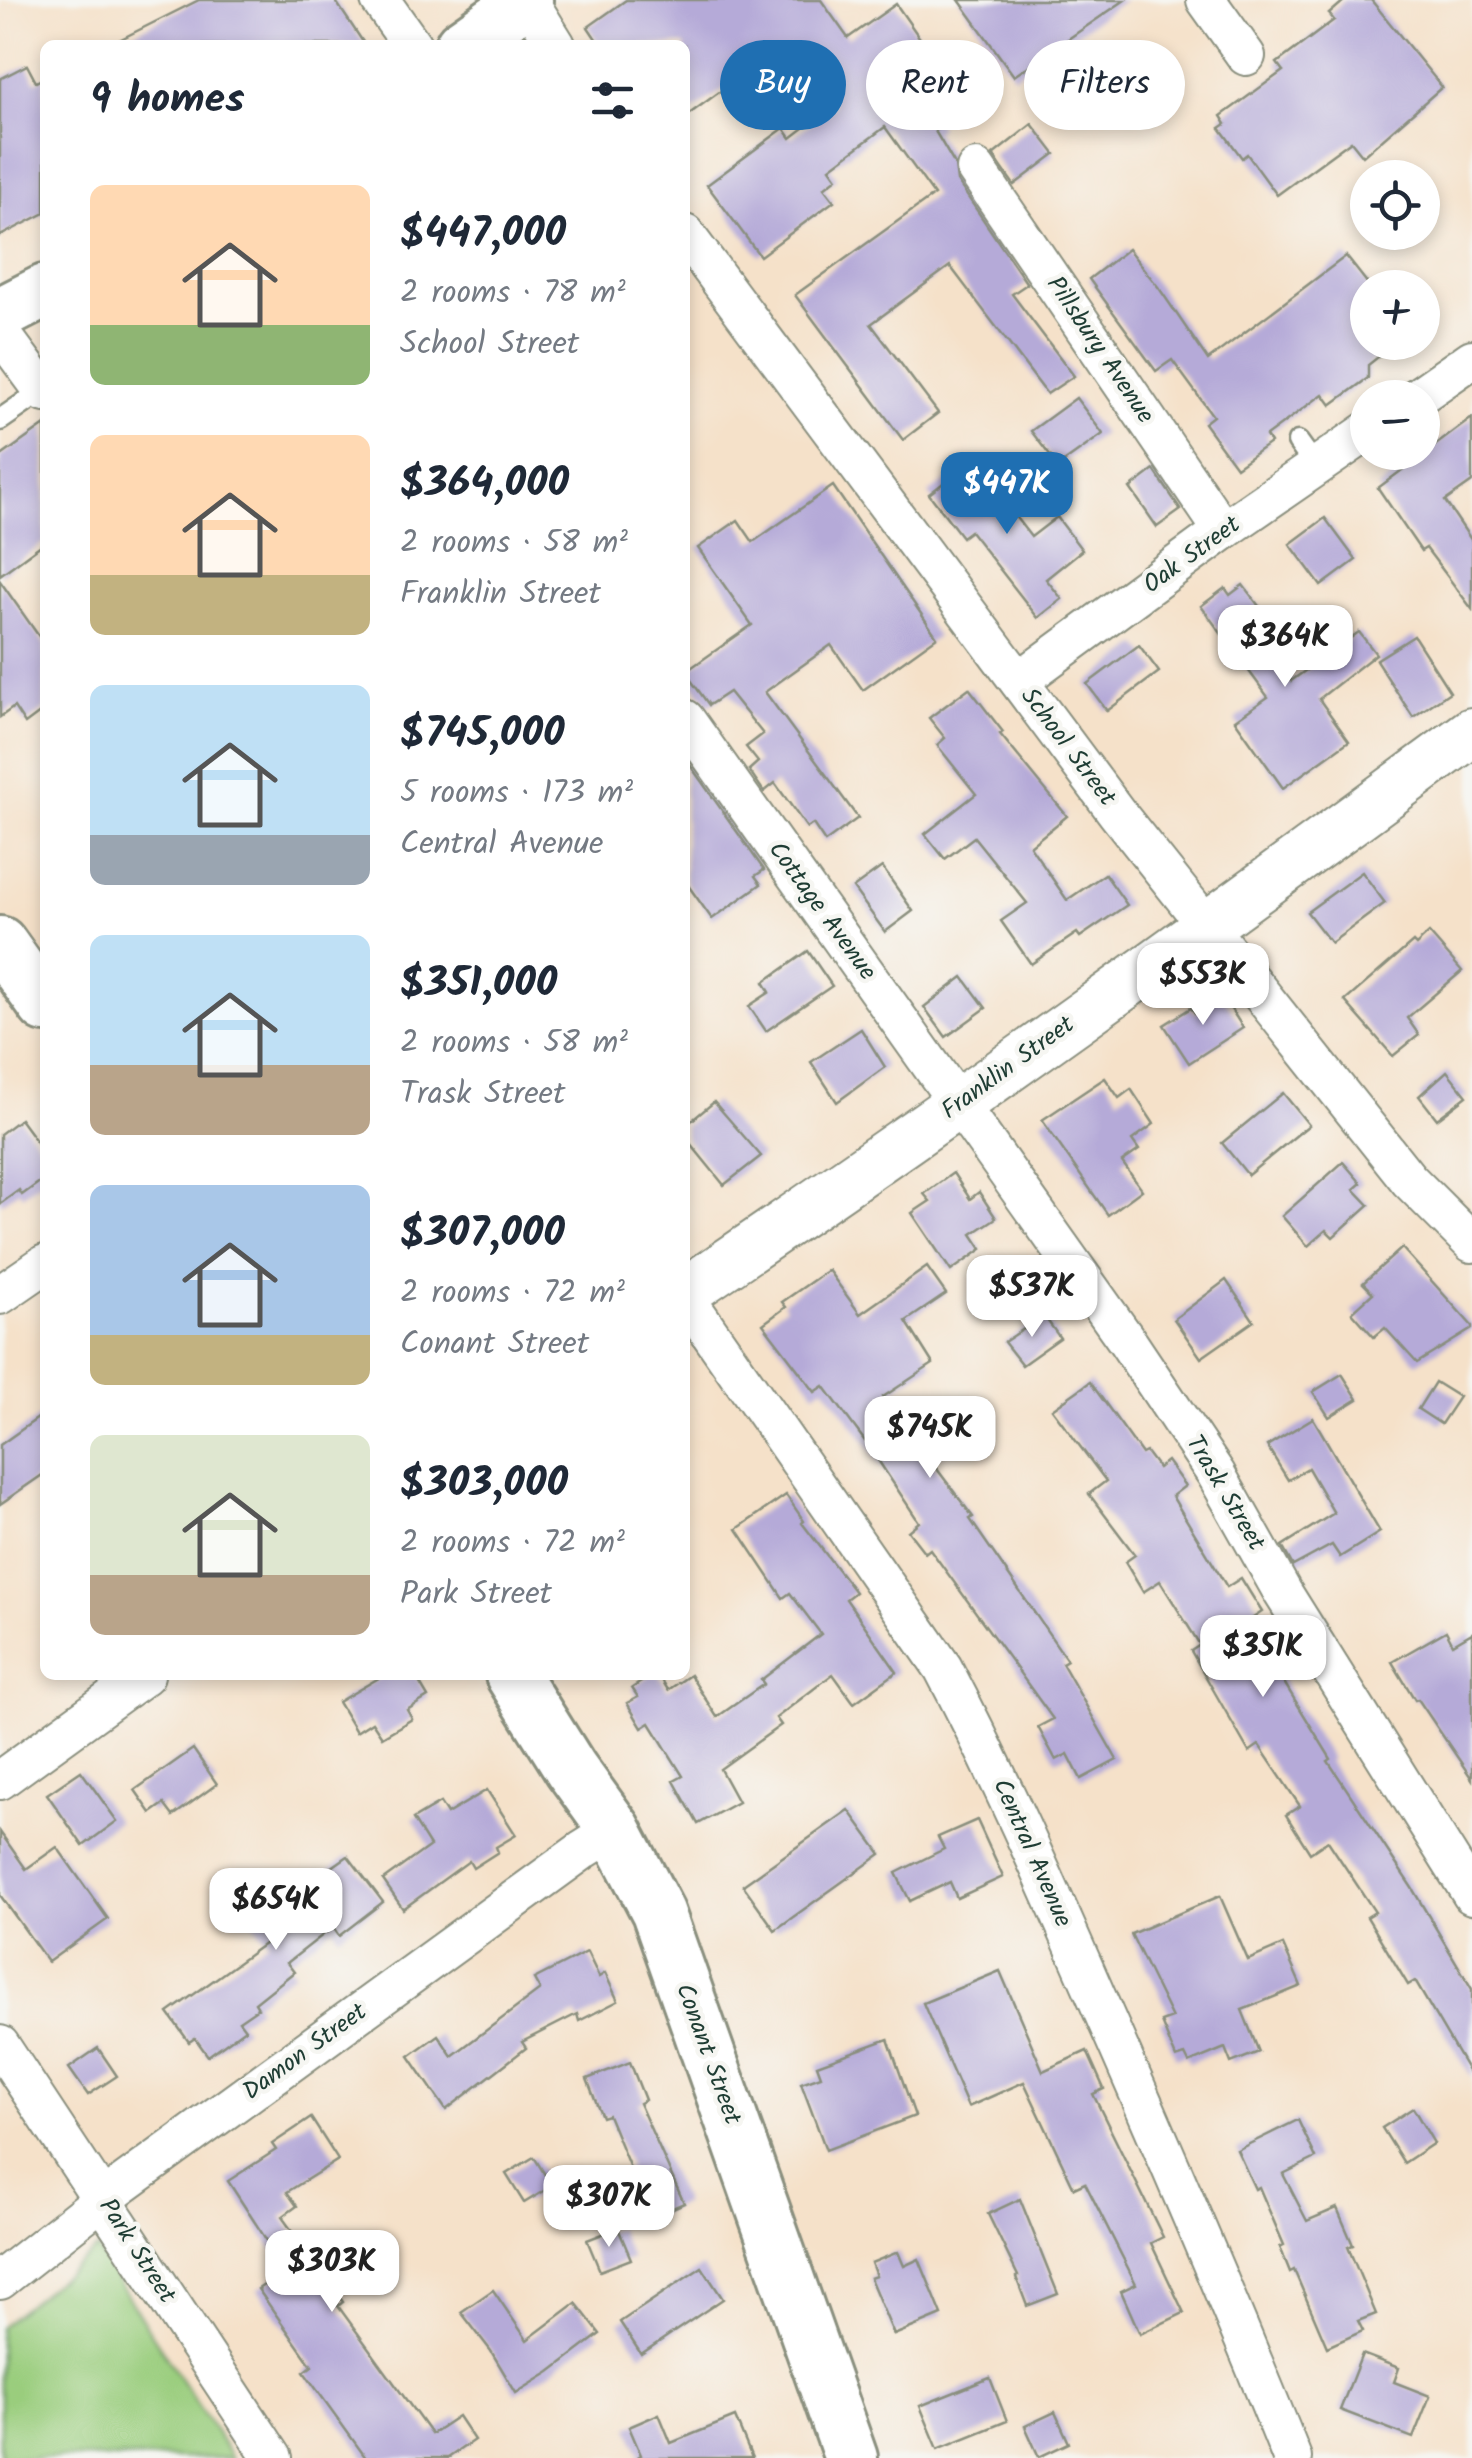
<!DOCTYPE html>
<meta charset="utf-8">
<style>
:root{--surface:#fff;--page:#f6f6f7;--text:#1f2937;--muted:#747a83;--accent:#1f6fb2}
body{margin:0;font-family:Kalam,sans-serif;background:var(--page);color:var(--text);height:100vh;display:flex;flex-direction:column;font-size:38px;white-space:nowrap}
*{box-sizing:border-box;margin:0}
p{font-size:32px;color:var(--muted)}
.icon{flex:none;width:55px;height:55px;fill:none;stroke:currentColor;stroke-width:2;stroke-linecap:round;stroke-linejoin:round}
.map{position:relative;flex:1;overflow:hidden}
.drawer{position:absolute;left:40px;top:40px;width:650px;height:1640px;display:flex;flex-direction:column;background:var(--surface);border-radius:15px;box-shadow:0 5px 15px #0003}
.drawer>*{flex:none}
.guide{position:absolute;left:720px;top:40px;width:600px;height:90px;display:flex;gap:20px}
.buttons{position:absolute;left:1350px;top:160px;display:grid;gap:20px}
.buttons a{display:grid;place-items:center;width:90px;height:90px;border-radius:50%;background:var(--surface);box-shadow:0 5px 15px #0003;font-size:50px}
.price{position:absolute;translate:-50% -85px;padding:0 22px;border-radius:20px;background:#fff;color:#222;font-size:32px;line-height:65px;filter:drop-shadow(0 2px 5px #0008)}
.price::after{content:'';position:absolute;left:50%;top:60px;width:30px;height:22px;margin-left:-15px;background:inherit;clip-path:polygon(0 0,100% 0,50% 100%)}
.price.current{background:var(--accent);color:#fff}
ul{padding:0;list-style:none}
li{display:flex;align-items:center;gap:30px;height:250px;padding:0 50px}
li span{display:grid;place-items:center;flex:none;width:280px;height:200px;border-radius:15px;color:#555}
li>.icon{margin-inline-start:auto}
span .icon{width:120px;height:120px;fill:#fffc;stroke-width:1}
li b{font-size:42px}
h2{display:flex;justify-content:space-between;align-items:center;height:120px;padding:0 50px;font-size:42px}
.tag{padding:0 35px;border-radius:45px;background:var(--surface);box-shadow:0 5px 15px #0003;font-size:35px;line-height:90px}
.tag.current{background:var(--accent);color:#fff}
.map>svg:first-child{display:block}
</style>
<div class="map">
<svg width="1472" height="2458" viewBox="0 0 1472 2458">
<rect width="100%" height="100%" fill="#f6f6f2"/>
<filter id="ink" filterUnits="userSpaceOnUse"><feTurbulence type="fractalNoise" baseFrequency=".01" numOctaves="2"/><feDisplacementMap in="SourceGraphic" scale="20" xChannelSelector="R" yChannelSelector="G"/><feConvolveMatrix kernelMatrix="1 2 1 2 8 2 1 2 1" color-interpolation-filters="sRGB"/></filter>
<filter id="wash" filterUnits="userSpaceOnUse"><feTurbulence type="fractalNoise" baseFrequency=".0048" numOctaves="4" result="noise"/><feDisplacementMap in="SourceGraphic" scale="40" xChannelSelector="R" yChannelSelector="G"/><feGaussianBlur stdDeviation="2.25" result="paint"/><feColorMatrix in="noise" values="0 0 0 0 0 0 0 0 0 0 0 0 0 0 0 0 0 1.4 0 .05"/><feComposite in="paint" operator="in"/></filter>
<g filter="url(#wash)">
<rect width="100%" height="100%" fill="#f5e1c9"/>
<!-- green -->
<path fill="#9acd7d" stroke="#5c8558" stroke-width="2.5" d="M 97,2249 L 232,2458 L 0,2458 L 0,2326 Z"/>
<g id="blocks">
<!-- building -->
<g fill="#b5aad8">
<path d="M 199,0 L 335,0 L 365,45 L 109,45 Z"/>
<path d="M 626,0 L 821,0 L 848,38 L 896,4 L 949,80 L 921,100 L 940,127 L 935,131 L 955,165 L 957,181 L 1027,284 L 1012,294 L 1074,376 L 1047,394 L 950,266 L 871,324 L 938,413 L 903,440 L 795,295 L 934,195 L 885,127 L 830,168 L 837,178 L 824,188 L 834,201 L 760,256 L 707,185 L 784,128 L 791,138 L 834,105 L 800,56 L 739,100 L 729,85 L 685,117 L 685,45 L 600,45 L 588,27 Z"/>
<path d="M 959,0 L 1125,0 L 1014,76 Z"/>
<path d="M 1345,0 L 1371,0 L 1442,87 L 1363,156 L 1351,141 L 1277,195 L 1247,154 L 1242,158 L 1220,128 L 1226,124 L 1221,116 L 1283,71 L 1277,63 L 1334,20 L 1329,14 Z"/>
<path d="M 27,65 L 36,82 L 45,77 L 45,213 L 0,236 L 0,79 Z"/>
<path d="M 1032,124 L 1055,154 L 1014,185 L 993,155 Z"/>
<path d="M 1128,249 L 1159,288 L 1208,360 L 1346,256 L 1368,284 L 1368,342 L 1397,342 L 1368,365 L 1368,378 L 1331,405 L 1323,394 L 1266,436 L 1270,443 L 1236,467 L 1204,423 L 1213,416 L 1172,360 L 1156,371 L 1089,279 Z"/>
<path d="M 1076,398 L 1103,434 L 1058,466 L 1031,431 Z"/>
<path d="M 1472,418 L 1472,482 L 1445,501 L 1472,541 L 1472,609 L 1426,548 L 1421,551 L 1378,488 Z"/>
<path d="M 45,425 L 45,542 L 0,575 L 0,457 Z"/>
<path d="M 972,461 L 1031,537 L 1057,517 L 1082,550 L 1046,579 L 1062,599 L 1038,618 L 970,531 L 962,537 L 929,494 Z"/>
<path d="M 1154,470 L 1181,510 L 1157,527 L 1130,488 Z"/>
<path d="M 833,486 L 937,637 L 863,690 L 831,645 L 765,692 L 858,818 L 825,842 L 813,824 L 807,828 L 775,783 L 764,792 L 749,770 L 758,762 L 746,747 L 763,734 L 729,692 L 709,705 L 685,672 L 752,625 L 698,548 L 738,520 L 753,542 Z"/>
<path d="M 1325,518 L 1356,560 L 1321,586 L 1290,544 Z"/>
<path d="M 0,581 L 45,645 L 45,709 L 25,724 L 14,707 L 0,717 Z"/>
<path d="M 1243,585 L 1268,618 L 1262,623 L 1268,632 L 1258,639 L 1291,681 L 1359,632 L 1376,654 L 1319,699 L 1349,741 L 1283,788 L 1235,720 L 1268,697 L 1201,606 L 1225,588 L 1230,595 Z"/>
<path d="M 1414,636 L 1450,692 L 1413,717 L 1376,660 Z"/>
<path d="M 1139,645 L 1159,672 L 1107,711 L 1087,684 Z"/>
<path d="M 969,688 L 1003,732 L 1000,734 L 1067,816 L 1030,846 L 1067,900 L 1105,874 L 1127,905 L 1080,937 L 1077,933 L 1031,964 L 1001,921 L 1027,903 L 974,837 L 945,859 L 925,834 L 976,794 L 937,745 L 945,738 L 929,718 Z"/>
<path d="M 685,758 L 764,870 L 755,876 L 761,884 L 712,919 L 685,881 Z"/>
<path d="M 882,867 L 913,911 L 885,932 L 853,888 Z"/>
<path d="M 1362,872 L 1385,903 L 1331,943 L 1307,912 Z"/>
<path d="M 1429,933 L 1462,971 L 1407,1018 L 1419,1035 L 1393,1056 L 1345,1001 L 1413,942 L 1416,945 Z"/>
<path d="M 808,951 L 832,986 L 766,1031 L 749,1006 L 770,992 L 764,982 Z"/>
<path d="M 963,977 L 986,1008 L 946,1037 L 924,1007 Z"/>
<path d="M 1222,995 L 1243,1028 L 1189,1063 L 1164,1025 L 1191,1008 L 1195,1013 Z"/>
<path d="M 861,1029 L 885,1067 L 837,1102 L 811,1062 Z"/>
<path d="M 1447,1071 L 1467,1096 L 1437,1119 L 1419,1096 Z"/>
<path d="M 1105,1078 L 1119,1098 L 1131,1089 L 1154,1124 L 1132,1140 L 1139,1150 L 1122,1162 L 1142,1190 L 1108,1215 L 1042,1120 Z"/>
<path d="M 1283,1093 L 1309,1125 L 1248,1175 L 1222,1143 Z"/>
<path d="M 714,1102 L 761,1156 L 724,1185 L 685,1137 L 685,1126 Z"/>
<path d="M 20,1119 L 45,1153 L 45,1178 L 22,1195 L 19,1190 L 0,1204 L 0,1134 Z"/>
<path d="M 1343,1162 L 1361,1183 L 1354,1189 L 1369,1205 L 1333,1237 L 1326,1230 L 1308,1246 L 1282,1216 Z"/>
<path d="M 953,1173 L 970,1199 L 979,1192 L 996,1218 L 972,1234 L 982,1249 L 951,1271 L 912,1213 L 930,1201 L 924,1194 Z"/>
<path d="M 1402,1248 L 1472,1326 L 1472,1329 L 1417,1363 L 1385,1328 L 1374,1337 L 1352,1312 L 1373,1293 L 1363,1283 Z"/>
<path d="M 927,1267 L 946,1294 L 906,1321 L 933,1364 L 883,1397 L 973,1517 L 970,1519 L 1067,1660 L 1062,1663 L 1117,1760 L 1081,1779 L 1068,1754 L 1056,1760 L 1038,1727 L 1053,1719 L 930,1549 L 925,1553 L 908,1531 L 919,1522 L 870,1448 L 824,1386 L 815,1392 L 763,1324 L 786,1307 L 782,1302 L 828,1270 L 860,1314 Z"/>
<path d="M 1226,1280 L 1254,1321 L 1201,1358 L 1174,1319 Z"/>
<path d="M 1044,1316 L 1060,1338 L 1022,1365 L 1004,1342 Z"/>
<path d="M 1342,1374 L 1358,1399 L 1329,1417 L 1313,1392 Z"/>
<path d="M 1090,1382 L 1142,1454 L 1146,1452 L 1158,1468 L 1167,1461 L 1185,1486 L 1172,1496 L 1227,1587 L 1241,1578 L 1262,1612 L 1247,1622 L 1331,1759 L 1328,1761 L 1412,1888 L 1472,1989 L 1472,2078 L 1415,1981 L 1408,1985 L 1367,1917 L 1375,1912 L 1328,1841 L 1310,1853 L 1286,1815 L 1300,1806 L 1259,1745 L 1249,1752 L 1191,1651 L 1200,1645 L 1160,1581 L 1143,1592 L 1125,1562 L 1135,1555 L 1089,1494 L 1106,1481 L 1052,1409 Z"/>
<path d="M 1435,1382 L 1459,1397 L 1441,1424 L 1418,1409 Z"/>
<path d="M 45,1413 L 45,1473 L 0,1504 L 0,1445 Z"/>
<path d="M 1313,1418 L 1380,1532 L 1340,1557 L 1332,1545 L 1293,1566 L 1282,1546 L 1334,1513 L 1308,1468 L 1288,1480 L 1267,1446 Z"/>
<path d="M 786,1495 L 804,1521 L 802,1523 L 855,1592 L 846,1599 L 897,1672 L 854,1703 L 833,1674 L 776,1718 L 781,1725 L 720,1769 L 738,1802 L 698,1824 L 674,1781 L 683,1776 L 650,1723 L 642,1728 L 627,1703 L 638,1697 L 632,1688 L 652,1675 L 659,1675 L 668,1690 L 690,1675 L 717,1717 L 764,1684 L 761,1680 L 821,1634 L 790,1593 L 783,1598 L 737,1529 Z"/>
<path d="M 1446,1631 L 1453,1644 L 1472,1633 L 1472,1779 L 1418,1699 L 1415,1700 L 1392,1662 Z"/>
<path d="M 384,1675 L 415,1675 L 428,1697 L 407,1710 L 412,1719 L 382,1737 L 372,1722 L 356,1732 L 338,1702 Z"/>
<path d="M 193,1749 L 217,1784 L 173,1816 L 164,1804 L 151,1813 L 135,1790 Z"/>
<path d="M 81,1771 L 117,1821 L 83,1846 L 47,1794 Z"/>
<path d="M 487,1790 L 516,1835 L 496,1847 L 498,1852 L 473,1868 L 469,1861 L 403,1909 L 383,1880 L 430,1846 L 413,1819 L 440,1803 L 447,1814 Z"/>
<path d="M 849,1810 L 881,1854 L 775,1930 L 743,1885 Z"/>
<path d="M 977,1820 L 1003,1877 L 957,1898 L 950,1882 L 910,1901 L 896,1873 L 944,1849 L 938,1837 Z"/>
<path d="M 0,1832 L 26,1869 L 57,1847 L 108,1919 L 48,1962 L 0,1895 Z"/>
<path d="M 348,1856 L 383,1902 L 339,1936 L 333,1927 L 287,1963 L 294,1972 L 255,2003 L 258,2008 L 239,2021 L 245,2029 L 208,2056 L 195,2038 L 189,2042 L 168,2013 L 268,1941 L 253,1922 Z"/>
<path d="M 1220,1896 L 1248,1960 L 1283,1945 L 1301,1986 L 1242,2010 L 1259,2052 L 1231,2063 L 1225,2048 L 1189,2063 L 1185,2055 L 1176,2058 L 1161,2022 L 1172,2018 L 1131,1934 Z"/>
<path d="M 587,1952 L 599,1977 L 605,1973 L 618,2001 L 579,2021 L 577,2014 L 522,2042 L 526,2048 L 446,2110 L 409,2056 L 438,2035 L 452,2056 L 540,1990 L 534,1979 Z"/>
<path d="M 1000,1971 L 1043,2071 L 1087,2051 L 1104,2089 L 1093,2094 L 1163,2237 L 1151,2243 L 1184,2313 L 1140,2334 L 1121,2291 L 1136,2284 L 1085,2183 L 1074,2188 L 1024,2082 L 968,2107 L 923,2003 Z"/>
<path d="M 888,2039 L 915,2116 L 826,2150 L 801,2083 L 821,2076 L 817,2065 Z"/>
<path d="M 98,2048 L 117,2076 L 88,2095 L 69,2068 Z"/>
<path d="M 630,2062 L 645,2100 L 639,2103 L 684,2203 L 646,2220 L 624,2170 L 630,2168 L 608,2115 L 602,2117 L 587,2079 Z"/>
<path d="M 1413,2108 L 1434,2143 L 1404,2163 L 1382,2128 Z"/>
<path d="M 311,2118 L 338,2160 L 287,2192 L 297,2206 L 282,2217 L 343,2302 L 338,2306 L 431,2434 L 458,2416 L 474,2440 L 448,2458 L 366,2458 L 304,2372 L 312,2366 L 258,2289 L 286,2270 L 228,2181 L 276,2150 L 272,2144 Z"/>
<path d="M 1298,2120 L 1316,2158 L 1283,2174 L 1307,2221 L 1337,2208 L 1353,2245 L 1348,2247 L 1376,2314 L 1358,2321 L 1363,2331 L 1327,2347 L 1294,2270 L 1290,2272 L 1280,2247 L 1284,2245 L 1259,2187 L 1255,2189 L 1237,2150 Z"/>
<path d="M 534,2157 L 552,2186 L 524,2203 L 506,2174 Z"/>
<path d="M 1020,2199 L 1058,2294 L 1027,2306 L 1016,2277 L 1018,2276 L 988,2214 Z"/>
<path d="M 618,2228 L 631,2259 L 600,2271 L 587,2240 Z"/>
<path d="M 898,2252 L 904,2266 L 919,2259 L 942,2315 L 894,2335 L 870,2278 L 876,2276 L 871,2263 Z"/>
<path d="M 702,2267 L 723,2299 L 641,2354 L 620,2322 Z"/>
<path d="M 493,2290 L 527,2340 L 576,2303 L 600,2334 L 550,2372 L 516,2393 L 491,2351 L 461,2312 Z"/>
<path d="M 1362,2354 L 1399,2368 L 1394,2382 L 1430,2396 L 1413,2438 L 1340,2410 Z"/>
<path d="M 990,2378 L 1007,2421 L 938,2449 L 920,2406 Z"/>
<path d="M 1055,2412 L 1069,2443 L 1039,2457 L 1025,2426 Z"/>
<path d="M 659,2414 L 671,2443 L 735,2417 L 752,2458 L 636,2458 L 641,2455 L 629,2427 Z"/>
</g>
</g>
</g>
<g filter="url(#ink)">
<use href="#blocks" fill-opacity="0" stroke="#8a8f7e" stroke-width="2.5"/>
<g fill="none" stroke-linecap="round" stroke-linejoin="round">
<defs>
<g id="service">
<path d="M 0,420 L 42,391"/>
<path d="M 1298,442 L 1316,467"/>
</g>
<g id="minor">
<path d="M 380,0 L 412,45"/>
<path d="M 528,0 L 556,45"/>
<path d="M 1206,0 L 1246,56"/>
<path d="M 976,169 L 1223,531"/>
<path d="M 685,234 L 1117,813 L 1409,1180 L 1472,1243"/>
<path d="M 0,332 L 45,393"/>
<path d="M 1416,398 L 1472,359"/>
<path d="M 1019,681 L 1223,531 L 1368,431"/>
<path d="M 685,719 L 1127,1341 L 1216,1474 L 1283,1593 L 1472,1895"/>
<path d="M 0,1295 L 45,1264"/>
<path d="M 685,1297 L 943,1668 C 1001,1778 1050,1891 1100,2005 C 1166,2155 1231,2305 1292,2458"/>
<path d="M 0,1780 L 145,1675"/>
<path d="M 0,2045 L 273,2458"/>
<path d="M 0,2280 L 103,2199 L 583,1850 L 615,1830"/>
</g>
<path id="tertiary" d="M 685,1292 C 952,1112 1213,923 1472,732"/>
<g id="secondary">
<path d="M 462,45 L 526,0"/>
<path d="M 0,314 L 45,291"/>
<path d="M 0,943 L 45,1006"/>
<path d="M 512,1675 L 571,1769 L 615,1830 L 658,1912 L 851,2458"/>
</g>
</defs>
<!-- service casing -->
<use href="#service" stroke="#8a8f7e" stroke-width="25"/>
<!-- minor casing -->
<use href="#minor" stroke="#8a8f7e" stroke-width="42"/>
<!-- tertiary casing -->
<use href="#tertiary" stroke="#8a8f7e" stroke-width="52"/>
<!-- secondary casing -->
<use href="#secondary" stroke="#8a8f7e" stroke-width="58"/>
<!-- service -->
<use href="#service" stroke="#fff" stroke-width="20"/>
<!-- minor -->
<use href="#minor" stroke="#fff" stroke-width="38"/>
<!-- tertiary -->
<use href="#tertiary" stroke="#fff" stroke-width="48"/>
<!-- secondary -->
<use href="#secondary" stroke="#fff" stroke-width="52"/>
</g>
</g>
<g text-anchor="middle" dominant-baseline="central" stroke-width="9" stroke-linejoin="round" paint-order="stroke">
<!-- street labels -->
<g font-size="25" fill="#1f3d34" stroke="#f6f6f2">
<text transform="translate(1100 350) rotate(56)">Pillsbury Avenue</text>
<text transform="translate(1192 555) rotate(-36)">Oak Street</text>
<text transform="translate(1068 747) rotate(53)">School Street</text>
<text transform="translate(822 911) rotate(54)">Cottage Avenue</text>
<text transform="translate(1008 1068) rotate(-36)">Franklin Street</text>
<text transform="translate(1225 1493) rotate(59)">Trask Street</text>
<text transform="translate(1032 1853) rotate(66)">Central Avenue</text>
<text transform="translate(305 2052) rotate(-36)">Damon Street</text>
<text transform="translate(708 2054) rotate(70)">Conant Street</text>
<text transform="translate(137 2251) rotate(57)">Park Street</text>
</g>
</g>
</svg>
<div class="buttons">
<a><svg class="icon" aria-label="locate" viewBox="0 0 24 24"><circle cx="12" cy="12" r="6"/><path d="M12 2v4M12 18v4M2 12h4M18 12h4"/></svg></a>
<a>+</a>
<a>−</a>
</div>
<b class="price current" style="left:1007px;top:537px">$447K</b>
<b class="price" style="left:1285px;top:690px">$364K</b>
<b class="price" style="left:1203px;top:1028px">$553K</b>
<b class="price" style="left:1032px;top:1340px">$537K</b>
<b class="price" style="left:930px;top:1481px">$745K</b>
<b class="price" style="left:1263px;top:1700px">$351K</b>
<b class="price" style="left:276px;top:1953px">$654K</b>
<b class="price" style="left:609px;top:2250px">$307K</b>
<b class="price" style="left:332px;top:2315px">$303K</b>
<div class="guide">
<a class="tag current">Buy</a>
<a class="tag">Rent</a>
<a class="tag">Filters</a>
</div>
<section class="drawer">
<h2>9 homes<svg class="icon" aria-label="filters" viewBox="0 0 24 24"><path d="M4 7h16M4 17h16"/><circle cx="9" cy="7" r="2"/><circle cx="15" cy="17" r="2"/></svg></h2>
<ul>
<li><span style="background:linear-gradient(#ffd9b3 70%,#8fb573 0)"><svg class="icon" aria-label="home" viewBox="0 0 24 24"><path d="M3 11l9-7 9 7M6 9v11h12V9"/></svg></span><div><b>$447,000</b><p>2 rooms · 78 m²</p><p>School Street</p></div></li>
<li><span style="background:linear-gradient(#ffd9b3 70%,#c2b280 0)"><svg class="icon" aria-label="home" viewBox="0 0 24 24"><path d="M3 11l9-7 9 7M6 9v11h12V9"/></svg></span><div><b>$364,000</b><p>2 rooms · 58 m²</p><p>Franklin Street</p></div></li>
<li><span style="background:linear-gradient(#bfe0f5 75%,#9aa5b1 0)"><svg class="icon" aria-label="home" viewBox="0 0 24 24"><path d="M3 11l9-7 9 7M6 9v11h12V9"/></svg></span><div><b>$745,000</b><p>5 rooms · 173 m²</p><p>Central Avenue</p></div></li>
<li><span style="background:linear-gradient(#bfe0f5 65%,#b9a48a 0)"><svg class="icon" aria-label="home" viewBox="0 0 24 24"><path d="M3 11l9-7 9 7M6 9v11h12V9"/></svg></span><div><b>$351,000</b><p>2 rooms · 58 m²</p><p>Trask Street</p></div></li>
<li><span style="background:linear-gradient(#a9c7e8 75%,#c2b280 0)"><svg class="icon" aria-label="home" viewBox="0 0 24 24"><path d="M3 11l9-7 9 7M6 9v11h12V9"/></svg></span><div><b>$307,000</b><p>2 rooms · 72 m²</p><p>Conant Street</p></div></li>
<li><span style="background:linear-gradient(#dfe7d0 70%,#b9a48a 0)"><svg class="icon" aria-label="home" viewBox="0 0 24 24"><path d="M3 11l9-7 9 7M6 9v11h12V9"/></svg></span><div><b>$303,000</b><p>2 rooms · 72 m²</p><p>Park Street</p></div></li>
</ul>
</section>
</div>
